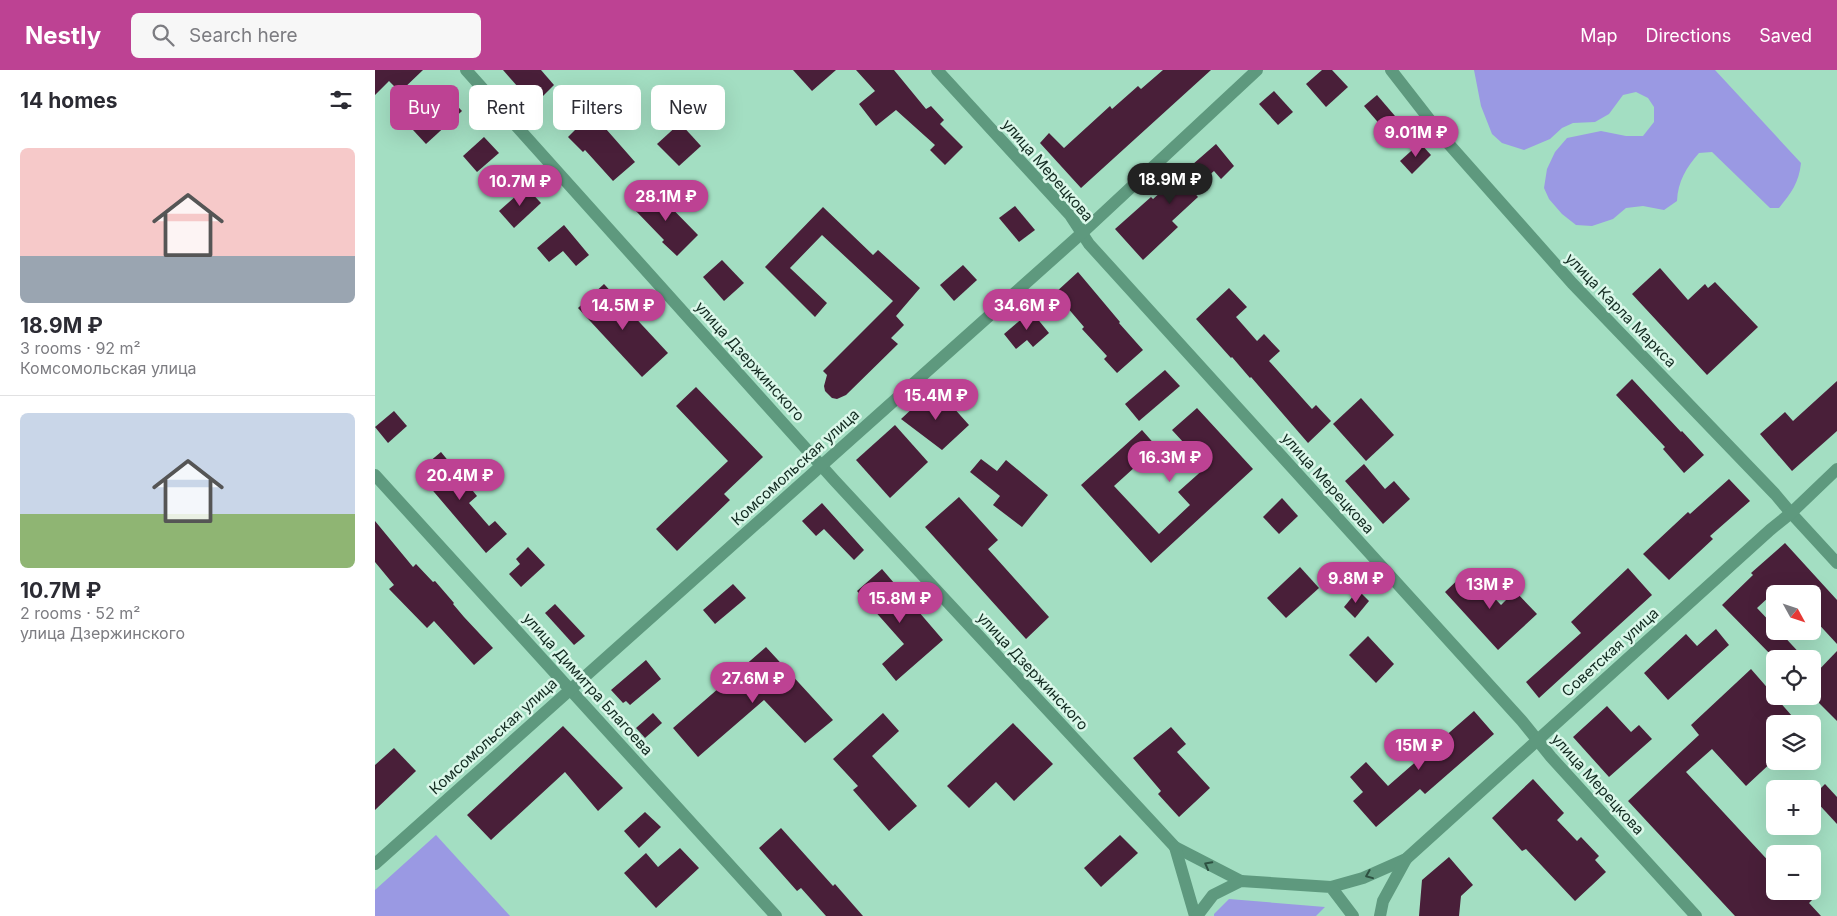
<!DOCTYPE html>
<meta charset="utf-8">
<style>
:root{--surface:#fff;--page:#f7f7f7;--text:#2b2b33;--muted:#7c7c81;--line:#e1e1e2;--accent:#bd4293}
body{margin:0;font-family:Inter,sans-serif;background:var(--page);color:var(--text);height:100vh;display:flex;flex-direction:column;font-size:19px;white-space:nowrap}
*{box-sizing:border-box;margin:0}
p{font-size:16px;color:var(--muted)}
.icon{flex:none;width:28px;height:28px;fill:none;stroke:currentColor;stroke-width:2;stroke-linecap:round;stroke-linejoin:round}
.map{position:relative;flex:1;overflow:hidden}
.panel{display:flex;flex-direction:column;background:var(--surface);width:375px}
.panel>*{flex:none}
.top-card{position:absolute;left:15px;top:15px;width:475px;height:45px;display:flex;gap:10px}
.needle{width:32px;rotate:130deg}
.controls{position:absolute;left:1391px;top:515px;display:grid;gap:10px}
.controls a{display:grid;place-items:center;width:55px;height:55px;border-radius:8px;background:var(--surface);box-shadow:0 5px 20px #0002;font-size:25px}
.price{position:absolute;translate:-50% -42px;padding:0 11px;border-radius:18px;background:var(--accent);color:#fff;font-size:16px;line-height:32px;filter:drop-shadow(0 1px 2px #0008)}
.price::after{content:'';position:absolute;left:50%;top:30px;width:15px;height:11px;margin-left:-8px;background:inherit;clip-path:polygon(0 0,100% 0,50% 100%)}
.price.active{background:#222;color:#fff}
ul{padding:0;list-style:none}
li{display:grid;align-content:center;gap:10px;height:265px;padding:0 20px}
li+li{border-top:1px solid var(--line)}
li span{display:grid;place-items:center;height:155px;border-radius:8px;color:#555}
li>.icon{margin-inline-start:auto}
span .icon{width:90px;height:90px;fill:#fffc;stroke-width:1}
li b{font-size:21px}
h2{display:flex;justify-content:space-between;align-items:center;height:60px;padding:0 20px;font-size:21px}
.pill{padding:0 18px;border-radius:8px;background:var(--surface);box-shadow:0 5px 20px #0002;font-size:18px;line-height:45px}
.pill.active{background:var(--accent);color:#fff}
header{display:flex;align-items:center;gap:30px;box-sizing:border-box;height:70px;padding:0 25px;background:var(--accent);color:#fff}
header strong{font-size:24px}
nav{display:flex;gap:28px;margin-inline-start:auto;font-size:18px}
.search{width:350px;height:45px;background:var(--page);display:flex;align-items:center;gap:12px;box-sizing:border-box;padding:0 18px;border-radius:8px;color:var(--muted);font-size:19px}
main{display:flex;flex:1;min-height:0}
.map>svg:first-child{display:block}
</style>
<header>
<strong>Nestly</strong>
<div class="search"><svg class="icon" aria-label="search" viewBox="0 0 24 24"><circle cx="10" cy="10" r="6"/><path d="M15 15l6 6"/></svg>Search here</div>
<nav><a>Map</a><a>Directions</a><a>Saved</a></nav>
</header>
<main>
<section class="panel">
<h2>14 homes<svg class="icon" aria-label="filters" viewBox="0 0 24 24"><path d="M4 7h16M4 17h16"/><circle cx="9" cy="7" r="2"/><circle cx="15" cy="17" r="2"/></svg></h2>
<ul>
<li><span style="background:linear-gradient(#f6c9c9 70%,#9aa5b1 0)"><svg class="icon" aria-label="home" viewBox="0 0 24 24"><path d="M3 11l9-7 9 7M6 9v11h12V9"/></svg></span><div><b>18.9M ₽</b><p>3 rooms · 92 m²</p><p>Комсомольская улица</p></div></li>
<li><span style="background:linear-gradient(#c9d6e8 65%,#8fb573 0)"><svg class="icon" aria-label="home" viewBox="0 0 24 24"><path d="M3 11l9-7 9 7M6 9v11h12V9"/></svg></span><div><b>10.7M ₽</b><p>2 rooms · 52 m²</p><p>улица Дзержинского</p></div></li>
</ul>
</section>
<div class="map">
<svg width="1462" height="846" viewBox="0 0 1462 846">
<rect width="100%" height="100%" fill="#a3dec2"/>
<!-- green -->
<g fill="#9a99e3">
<path d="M 1099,0 L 1340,0 L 1426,93 C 1424,113 1416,123 1404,138 L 1395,138 L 1337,82 L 1324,83 C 1311,98 1303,111 1302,131 L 1289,140 L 1268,136 L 1251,138 L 1238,149 L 1217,156 L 1201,155 L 1187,144 L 1174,129 L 1169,118 L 1172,99 L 1180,82 L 1192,68 L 1226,61 L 1251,66 L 1268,66 L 1279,52 L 1279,37 L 1273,28 L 1261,22 L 1248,25 L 1234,44 L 1220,52 L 1198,53 L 1187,58 L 1175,69 L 1149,80 L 1127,73 L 1117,64 L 1106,36 Z"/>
<path d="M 61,765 L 135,846 L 0,846 L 0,820 Z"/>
<path d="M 854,829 L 950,837 L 941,846 L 839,846 L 839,844 Z"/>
</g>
<!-- building -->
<g fill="#491f39">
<path d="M 0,0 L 48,0 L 25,22 L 14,11 L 0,25 Z"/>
<path d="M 128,0 L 166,0 L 179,15 L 159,35 Z"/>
<path d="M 418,0 L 461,0 L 437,21 Z"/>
<path d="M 481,0 L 519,0 L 551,39 L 556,36 L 569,50 L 565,54 L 588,77 L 570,95 L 555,80 L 560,75 L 521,40 L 501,56 L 484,34 L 500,21 Z"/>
<path d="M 788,0 L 836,0 L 706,118 L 665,73 L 674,63 L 689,78 L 735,36 L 737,39 L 763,16 L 766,19 Z"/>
<path d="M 947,0 L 957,0 L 973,17 L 951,37 L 931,14 Z"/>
<path d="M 899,21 L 918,42 L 903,55 L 884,34 Z"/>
<path d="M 1002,25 L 1020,46 L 1007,57 L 989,36 Z"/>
<path d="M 74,27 L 87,41 L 51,74 L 38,60 Z"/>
<path d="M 220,40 L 235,55 L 231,59 L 260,92 L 238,111 L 210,80 L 208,82 L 193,67 Z"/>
<path d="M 305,53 L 326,76 L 304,96 L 282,74 Z"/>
<path d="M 109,67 L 124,83 L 102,102 L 88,86 Z"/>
<path d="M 1045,73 L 1056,85 L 1037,104 L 1025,91 Z"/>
<path d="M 841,74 L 859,96 L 846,109 L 839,101 L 817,120 L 823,127 L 797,151 L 803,157 L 768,190 L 740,159 L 776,127 L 778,129 Z"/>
<path d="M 151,117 L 166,133 L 139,158 L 124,141 Z"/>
<path d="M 278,119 L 323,165 L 302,186 L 287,172 L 289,170 L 258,138 Z"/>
<path d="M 640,136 L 660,160 L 644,172 L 624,148 Z"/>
<path d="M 448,137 L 498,185 L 503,180 L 545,218 L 521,246 L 529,255 L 516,268 L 523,274 L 471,325 L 462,329 L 457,328 L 450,321 L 449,316 L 452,305 L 448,301 L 518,231 L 447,165 L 415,198 L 452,233 L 440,247 L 390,197 Z"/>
<path d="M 189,155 L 214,185 L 201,196 L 188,181 L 174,192 L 162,178 Z"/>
<path d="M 347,190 L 369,213 L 349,231 L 328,207 Z"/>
<path d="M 588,195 L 602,210 L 579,231 L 565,215 Z"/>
<path d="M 1285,198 L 1313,230 L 1330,214 L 1333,218 L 1340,212 L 1383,257 L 1332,305 L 1257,224 Z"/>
<path d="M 703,202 L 745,252 L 744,253 L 768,280 L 742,303 L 729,289 L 732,286 L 707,259 L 709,257 L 680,223 Z"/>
<path d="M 229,214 L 293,283 L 267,307 L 203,238 Z"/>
<path d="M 854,218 L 872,237 L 861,247 L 882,271 L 889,264 L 905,281 L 894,291 L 937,339 L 941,335 L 956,351 L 933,373 L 876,307 L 875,308 L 857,287 L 856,288 L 821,249 Z"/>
<path d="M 656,241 L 674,263 L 658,277 L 652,270 L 641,279 L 629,264 Z"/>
<path d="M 790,300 L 805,316 L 764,351 L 750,334 Z"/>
<path d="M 1257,309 L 1306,362 L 1307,361 L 1329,385 L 1309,403 L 1288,379 L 1290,377 L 1241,325 Z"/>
<path d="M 1462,311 L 1462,361 L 1417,401 L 1385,364 L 1410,342 L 1418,351 Z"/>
<path d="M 321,317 L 388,387 L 349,424 L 355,430 L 302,481 L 281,459 L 353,391 L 301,336 Z"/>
<path d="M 553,324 L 561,332 L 568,326 L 594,355 L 567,380 L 526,349 Z"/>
<path d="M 986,328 L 1019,365 L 991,391 L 958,354 Z"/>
<path d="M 822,338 L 878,399 L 776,493 L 706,415 L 767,360 L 782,377 L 739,416 L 784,464 L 815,435 L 803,422 L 831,397 L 797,360 Z"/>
<path d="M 19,341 L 32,356 L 13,373 L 0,357 Z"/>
<path d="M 520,355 L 553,392 L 515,428 L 481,390 Z"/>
<path d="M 66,382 L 102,426 L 94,433 L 114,456 L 120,451 L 132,464 L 111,483 L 42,402 Z"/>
<path d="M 606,389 L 622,401 L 631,390 L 673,425 L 647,457 L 618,435 L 625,426 L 595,402 Z"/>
<path d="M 989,394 L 1010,419 L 1019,411 L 1035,429 L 1008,454 L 970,411 Z"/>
<path d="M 1354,409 L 1375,431 L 1335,466 L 1338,469 L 1294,510 L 1268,484 L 1313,442 L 1315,444 Z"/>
<path d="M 584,427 L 623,470 L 613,479 L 674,547 L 651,569 L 550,457 Z"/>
<path d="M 907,428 L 923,446 L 904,464 L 888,447 Z"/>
<path d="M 447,433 L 489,480 L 479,490 L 449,459 L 441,466 L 427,451 Z"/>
<path d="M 0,451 L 38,497 L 41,494 L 58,512 L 60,511 L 79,533 L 78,534 L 89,547 L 118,578 L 99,595 L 59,551 L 52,558 L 14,519 L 19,515 L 0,492 Z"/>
<path d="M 1410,473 L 1462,530 L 1462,574 L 1438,548 L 1438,524 L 1415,524 L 1407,515 L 1382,538 L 1400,557 L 1400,561 L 1404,561 L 1430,589 L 1400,589 L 1347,535 L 1378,505 L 1376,503 Z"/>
<path d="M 153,477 L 170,495 L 146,517 L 134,504 L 145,494 L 141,489 Z"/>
<path d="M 925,497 L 944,518 L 911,548 L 892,528 Z"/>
<path d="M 1253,498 L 1277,525 L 1164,628 L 1151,612 L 1206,563 L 1196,552 Z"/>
<path d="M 507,499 L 568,570 L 521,611 L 507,594 L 529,574 L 482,521 Z"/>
<path d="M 1093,500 L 1126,535 L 1140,521 L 1162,544 L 1123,580 L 1070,522 Z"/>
<path d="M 358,514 L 371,528 L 340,554 L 328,540 Z"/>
<path d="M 983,520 L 994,531 L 980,548 L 969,537 Z"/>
<path d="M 180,534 L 210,566 L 199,575 L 170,543 Z"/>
<path d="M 1341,559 L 1354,575 L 1293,630 L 1269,603 L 1311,564 L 1322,576 Z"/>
<path d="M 993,566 L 1019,594 L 1001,613 L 974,585 Z"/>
<path d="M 391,577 L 458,650 L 430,673 L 389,630 L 323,687 L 298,658 Z"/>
<path d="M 1462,581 L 1462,651 L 1438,627 L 1438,606 Z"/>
<path d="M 271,590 L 286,609 L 255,635 L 251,631 L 248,633 L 236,620 Z"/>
<path d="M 1376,599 L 1424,654 L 1400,654 L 1400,689 L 1371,716 L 1337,679 L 1311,702 L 1400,798 L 1400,821 L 1446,821 L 1434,833 L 1446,846 L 1360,846 L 1253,731 L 1324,665 L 1316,655 Z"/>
<path d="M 1232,636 L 1256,662 L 1264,655 L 1277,669 L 1234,707 L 1198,667 Z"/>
<path d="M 1099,641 L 1119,664 L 1050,724 L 1045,719 L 1001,757 L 978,731 L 988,722 L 975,707 L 991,692 L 1013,716 Z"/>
<path d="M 278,643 L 287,653 L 270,668 L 261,658 Z"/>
<path d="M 508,643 L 524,661 L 497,686 L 542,736 L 514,761 L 478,720 L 483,716 L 458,689 Z"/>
<path d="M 638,653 L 678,694 L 639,731 L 621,712 L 594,738 L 572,716 Z"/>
<path d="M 188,656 L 248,718 L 223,741 L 190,702 L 116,770 L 92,745 Z"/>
<path d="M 796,657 L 811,674 L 802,682 L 835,718 L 804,747 L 783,724 L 786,721 L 758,688 Z"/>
<path d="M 19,678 L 41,701 L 0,740 L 0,695 Z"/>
<path d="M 1158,709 L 1189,743 L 1182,750 L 1202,771 L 1206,767 L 1224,786 L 1220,790 L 1231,802 L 1200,831 L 1151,779 L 1147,781 L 1117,748 Z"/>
<path d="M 1450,714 L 1462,727 L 1462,754 L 1438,728 L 1438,726 Z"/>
<path d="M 270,742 L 286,757 L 264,778 L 249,761 Z"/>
<path d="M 406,758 L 458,816 L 460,814 L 488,846 L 451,846 L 426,818 L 422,821 L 384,778 Z"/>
<path d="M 745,765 L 763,783 L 726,817 L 709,798 Z"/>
<path d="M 305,778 L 324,798 L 281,838 L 249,803 L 271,783 L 283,797 Z"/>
<path d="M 1074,787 L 1098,815 L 1086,826 L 1084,846 L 1044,846 L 1047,810 Z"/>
</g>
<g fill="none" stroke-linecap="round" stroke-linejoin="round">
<!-- minor -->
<g stroke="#5e997e" stroke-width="12">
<path d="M 91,0 L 460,411 L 800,777 L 866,811"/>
<path d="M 562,0 L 695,145 L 714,174 L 1147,651 L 1176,687 L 1321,846"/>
<path d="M 1016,0 L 1072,72 L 1197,213 L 1400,424 L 1416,443 L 1462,493"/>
<path d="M 0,405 L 401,846"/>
<path d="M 800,777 L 820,846"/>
<path d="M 0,794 L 707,163 L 882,0"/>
<path d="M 956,817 L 988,808 L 1031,789 L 1395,460 L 1416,443 L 1462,399"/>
<path d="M 822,846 L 838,825 L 866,811 L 956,817 L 978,846"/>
<path d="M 1005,846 L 1008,831 L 1031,789"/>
</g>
</g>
<!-- one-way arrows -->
<defs><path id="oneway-chevron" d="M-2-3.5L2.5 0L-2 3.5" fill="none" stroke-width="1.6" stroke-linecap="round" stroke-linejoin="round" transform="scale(1.25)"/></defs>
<g stroke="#2d5141">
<use href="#oneway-chevron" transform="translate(833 795) rotate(-152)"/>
<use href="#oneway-chevron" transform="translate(994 805) rotate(158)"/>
</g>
<g text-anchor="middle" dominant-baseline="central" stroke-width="5" stroke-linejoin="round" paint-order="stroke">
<!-- street labels -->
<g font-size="15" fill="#122a20" stroke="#daf7e9">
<text transform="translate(673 100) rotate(49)">улица Мерецкова</text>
<text transform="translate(1246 240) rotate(46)">улица Карла Маркса</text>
<text transform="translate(375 291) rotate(48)">улица Дзержинского</text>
<text transform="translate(420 397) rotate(-42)">Комсомольская улица</text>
<text transform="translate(953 413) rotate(48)">улица Мерецкова</text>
<text transform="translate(1235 582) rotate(-42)">Советская улица</text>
<text transform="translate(658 601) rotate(47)">улица Дзержинского</text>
<text transform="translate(213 614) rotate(48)">улица Димитра Благоева</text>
<text transform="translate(118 666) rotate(-42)">Комсомольская улица</text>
<text transform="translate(1223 714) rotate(48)">улица Мерецкова</text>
</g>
</g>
</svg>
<div class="controls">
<a><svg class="needle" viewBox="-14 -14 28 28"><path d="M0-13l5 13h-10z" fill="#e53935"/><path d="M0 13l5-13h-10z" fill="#7c7c81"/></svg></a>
<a><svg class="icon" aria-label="locate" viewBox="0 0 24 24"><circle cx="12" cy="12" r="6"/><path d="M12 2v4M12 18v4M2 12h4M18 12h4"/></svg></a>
<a><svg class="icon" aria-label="layers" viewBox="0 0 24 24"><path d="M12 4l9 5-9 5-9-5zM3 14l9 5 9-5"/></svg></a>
<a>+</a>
<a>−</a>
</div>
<b class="price" style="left:1041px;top:88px">9.01M ₽</b>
<b class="price active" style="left:795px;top:135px">18.9M ₽</b>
<b class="price" style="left:145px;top:137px">10.7M ₽</b>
<b class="price" style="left:291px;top:152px">28.1M ₽</b>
<b class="price" style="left:248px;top:261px">14.5M ₽</b>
<b class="price" style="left:652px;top:261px">34.6M ₽</b>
<b class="price" style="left:561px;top:351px">15.4M ₽</b>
<b class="price" style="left:795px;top:413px">16.3M ₽</b>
<b class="price" style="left:85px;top:431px">20.4M ₽</b>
<b class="price" style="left:981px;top:534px">9.8M ₽</b>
<b class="price" style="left:1115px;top:540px">13M ₽</b>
<b class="price" style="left:525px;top:554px">15.8M ₽</b>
<b class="price" style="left:378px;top:634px">27.6M ₽</b>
<b class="price" style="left:1044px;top:701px">15M ₽</b>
<div class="top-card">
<a class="pill active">Buy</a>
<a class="pill">Rent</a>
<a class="pill">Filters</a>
<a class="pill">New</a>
</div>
</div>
</main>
